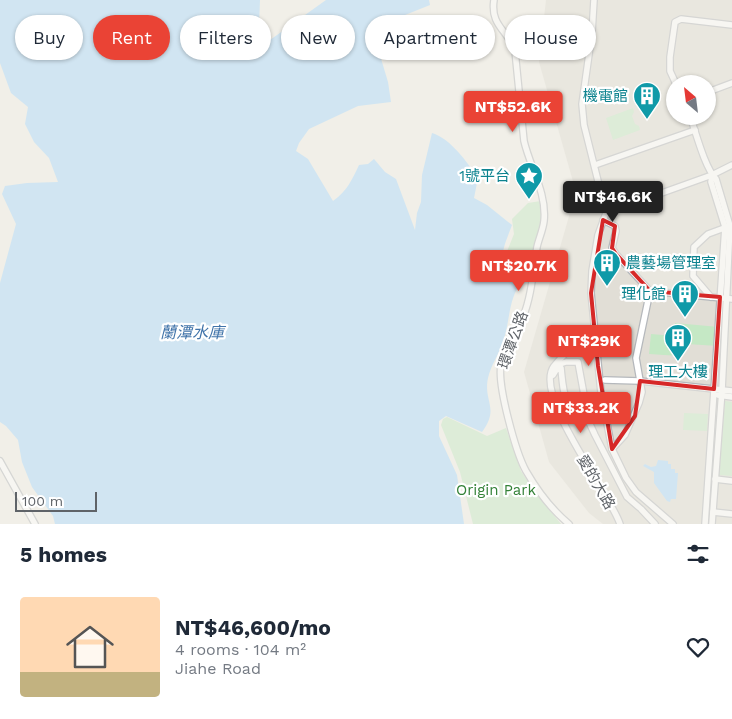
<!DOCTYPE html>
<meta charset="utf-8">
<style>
:root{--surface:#fff;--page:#f6f6f7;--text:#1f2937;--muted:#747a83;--accent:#ea4335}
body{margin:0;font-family:"Work Sans","Noto Sans TC",sans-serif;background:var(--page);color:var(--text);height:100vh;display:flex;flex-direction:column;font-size:19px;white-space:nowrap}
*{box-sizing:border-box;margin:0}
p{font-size:16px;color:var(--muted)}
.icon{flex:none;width:28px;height:28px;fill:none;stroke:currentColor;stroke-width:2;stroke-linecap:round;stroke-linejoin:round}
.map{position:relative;height:524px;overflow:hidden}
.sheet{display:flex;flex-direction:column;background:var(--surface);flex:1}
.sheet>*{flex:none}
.guide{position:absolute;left:15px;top:15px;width:702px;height:45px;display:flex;gap:10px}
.needle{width:32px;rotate:332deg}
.buttons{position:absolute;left:666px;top:75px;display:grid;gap:10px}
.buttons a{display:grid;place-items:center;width:50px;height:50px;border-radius:50%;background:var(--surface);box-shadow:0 1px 4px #0004;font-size:25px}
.scale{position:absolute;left:15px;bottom:12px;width:82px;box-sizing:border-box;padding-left:5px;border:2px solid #5f6368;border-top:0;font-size:14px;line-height:18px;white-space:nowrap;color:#5f6368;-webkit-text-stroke:4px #fff;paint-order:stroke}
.price{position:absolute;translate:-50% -42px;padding:0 11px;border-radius:5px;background:var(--accent);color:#fff;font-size:16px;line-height:32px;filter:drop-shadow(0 1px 2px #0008)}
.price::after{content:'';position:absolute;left:50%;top:30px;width:15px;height:11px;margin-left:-8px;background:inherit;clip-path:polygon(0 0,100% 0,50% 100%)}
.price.current{background:#222;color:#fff}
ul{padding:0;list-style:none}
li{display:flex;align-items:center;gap:15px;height:125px;padding:0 20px}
li span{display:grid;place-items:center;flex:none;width:140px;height:100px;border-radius:5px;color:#555}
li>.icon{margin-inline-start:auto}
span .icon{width:60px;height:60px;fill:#fffc;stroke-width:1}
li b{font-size:21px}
h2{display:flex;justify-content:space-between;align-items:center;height:60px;padding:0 20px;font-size:21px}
.pill{padding:0 18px;border-radius:22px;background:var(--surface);box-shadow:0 1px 4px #0004;font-size:18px;line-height:45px}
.pill.current{background:var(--accent);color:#fff}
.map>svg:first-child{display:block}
</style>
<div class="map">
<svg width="732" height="524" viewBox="0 0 732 524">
<rect width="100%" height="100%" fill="#f1efe8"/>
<!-- education -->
<path fill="#e1ded6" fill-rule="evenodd" d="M 546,0 L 732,0 L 732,524 L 603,524 L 589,513 L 549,462 L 524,372 L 576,192 L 539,62 ZM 675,84 L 708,84 L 708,116 L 675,116 Z"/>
<!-- green -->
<g fill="#c5e8c5">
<path d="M 633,108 L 634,112 L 632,116 L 635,124 L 639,126 L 640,130 L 613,140 L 606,118 Z"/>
<path d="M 541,201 L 541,220 L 535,245 L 532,271 L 525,282 L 511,270 L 506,254 L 514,234 L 512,219 L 528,203 Z"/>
<path d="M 675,323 L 719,327 L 718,346 L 687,344 L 686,352 L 679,356 L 649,354 L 651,334 L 674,336 Z"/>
<path d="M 725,401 L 732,402 L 732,476 L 719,475 Z"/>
<path d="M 684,413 L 708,414 L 707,431 L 683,430 Z"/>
<path d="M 447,417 L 487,436 L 506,428 L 521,471 L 534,491 L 561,524 L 473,524 L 460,472 L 441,425 L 443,419 Z"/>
</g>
<!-- water -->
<g fill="#aadaff">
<path d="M 0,0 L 260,0 L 259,26 L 261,43 L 270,40 L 326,0 L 429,0 L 430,5 L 390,21 L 383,29 L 379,52 L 388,82 L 391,102 L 358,106 L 309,129 L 299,143 L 296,151 L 308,159 L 333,201 C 347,191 352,180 359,165 L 368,164 L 374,159 L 385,172 L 396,179 L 415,230 L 417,213 L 421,202 L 422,175 L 432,133 C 451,139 467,162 478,178 L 474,198 L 487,205 L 512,225 C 501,254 496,261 520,284 C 508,301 510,322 503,342 C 499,354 491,365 488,378 C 483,402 500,408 482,432 L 446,416 L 439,421 L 439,436 L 457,475 L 464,524 L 55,524 L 53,516 L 32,487 L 22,462 L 18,440 L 6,426 L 0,422 L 0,283 L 16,224 L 2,194 L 5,186 L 27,183 L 58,182 L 49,158 L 34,142 L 25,124 L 28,107 L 11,93 L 0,63 Z"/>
<path d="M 658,460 L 668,461 L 668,464 L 671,464 L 671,469 L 675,469 L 675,473 L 678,473 L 676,499 L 671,499 L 670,502 L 667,501 L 654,483 L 654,472 L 643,466 L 645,464 L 651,467 L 656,466 Z"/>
</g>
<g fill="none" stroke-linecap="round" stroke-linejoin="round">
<defs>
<g id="minor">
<path d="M 494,0 C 490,26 508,30 515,51 L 524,141 C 530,167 547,193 544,221 C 543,230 539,238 537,247 C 533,270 532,295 523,317 C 517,333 505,349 501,365 C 497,385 516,453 526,471 C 537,490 552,510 569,524"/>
<path d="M 594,0 L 592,33 L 582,104 L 584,125 L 606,213 L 598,235 L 592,271 L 591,293 L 601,393 L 612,449 L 626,478 L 636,492 L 673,524"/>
<path d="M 676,84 L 670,71 L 670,57 L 675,22 L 681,19 L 732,25"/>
<path d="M 708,92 L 732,83"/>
<path d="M 690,116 C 696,133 705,168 716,179 L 730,226 L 722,390 L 712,524"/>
<path d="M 595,165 L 695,130"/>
<path d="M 606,213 L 712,175 L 732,165"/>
<path d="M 603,220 L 615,226 L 616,231 L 612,248 L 616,254 L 650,291"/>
<path d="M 711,297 L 693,276 L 694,247 L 708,234 L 727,227"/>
<path d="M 594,339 C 589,341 582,343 576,345 C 569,349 559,360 554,366 C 532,395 610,493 620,524"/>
<path d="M 557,365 L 566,362 L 578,362 L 589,422 L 595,435 L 627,497 L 641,509 L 655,524"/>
<path d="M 553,375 L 556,370 L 561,368 C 564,398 563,404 589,422"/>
<path d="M 605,380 L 640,381 L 732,391"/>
<path d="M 718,395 L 732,397"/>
<path d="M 612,449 L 625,435 L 639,403 L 642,392 L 636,358 L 650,291 L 732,299"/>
<path d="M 0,461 L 35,524"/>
<path d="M 715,479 L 732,481"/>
<path d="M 713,512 L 732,514"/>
<path d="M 705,524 L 725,227 L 711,182 L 712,175"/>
</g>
</defs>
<!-- minor casing -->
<use href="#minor" stroke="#b5b8bc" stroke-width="8"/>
<!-- minor -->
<use href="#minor" stroke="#fff" stroke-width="5.5"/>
</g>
<!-- marked area -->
<path d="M0 0H732V524H0ZM 603,220 L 615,226 L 612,248 L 616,254 L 650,291 L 720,297 L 714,389 L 640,381 L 635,416 L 612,449 L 598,366 L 591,293 Z" fill="#f1efe8" fill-opacity=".55" fill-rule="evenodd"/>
<path fill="none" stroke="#d62828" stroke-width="4" stroke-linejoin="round" d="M 603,220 L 615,226 L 612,248 L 616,254 L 650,291 L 720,297 L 714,389 L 640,381 L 635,416 L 612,449 L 598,366 L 591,293 Z"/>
<!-- icons -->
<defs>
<symbol id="building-pin" viewBox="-11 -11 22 30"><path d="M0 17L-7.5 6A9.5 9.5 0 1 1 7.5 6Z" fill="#0f9aa8" stroke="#fff"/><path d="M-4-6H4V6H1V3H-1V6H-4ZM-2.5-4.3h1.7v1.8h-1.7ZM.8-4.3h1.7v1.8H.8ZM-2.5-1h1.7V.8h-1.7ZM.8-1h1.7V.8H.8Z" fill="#fff"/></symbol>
<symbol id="sight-pin" viewBox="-11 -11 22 30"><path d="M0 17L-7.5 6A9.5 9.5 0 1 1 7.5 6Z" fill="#0f9aa8" stroke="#fff"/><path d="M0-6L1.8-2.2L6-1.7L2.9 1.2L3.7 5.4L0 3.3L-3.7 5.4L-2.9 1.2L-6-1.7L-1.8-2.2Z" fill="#fff"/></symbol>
</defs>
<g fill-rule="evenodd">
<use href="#building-pin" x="631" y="80" width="32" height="43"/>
<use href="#sight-pin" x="513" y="160" width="32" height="43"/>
<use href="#building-pin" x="591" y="247" width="32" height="43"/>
<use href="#building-pin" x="669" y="278" width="32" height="43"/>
<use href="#building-pin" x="662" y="322" width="32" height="43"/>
</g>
<g text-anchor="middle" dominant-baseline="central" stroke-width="4.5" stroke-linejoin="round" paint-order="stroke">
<!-- culture labels -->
<g font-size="15" fill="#0d838f" stroke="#fff" text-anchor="end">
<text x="628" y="96">機電館</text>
<text x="510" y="176">1號平台</text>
<text x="626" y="263" text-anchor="start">農藝場管理室</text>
<text x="666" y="294">理化館</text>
<text x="678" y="372" text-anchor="middle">理工大樓</text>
</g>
<!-- street labels -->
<g font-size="15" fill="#5f6368" stroke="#fff">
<text transform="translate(513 340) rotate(-70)">環潭公路</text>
<text transform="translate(596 482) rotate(60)">愛的大路</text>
</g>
<!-- park labels -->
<g font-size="15" fill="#348238" stroke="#fff">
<text x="496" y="490">Origin Park</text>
</g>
<!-- water labels -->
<g font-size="16" font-style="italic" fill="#4174aa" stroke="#fff">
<text x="192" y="332">蘭潭水庫</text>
</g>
</g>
</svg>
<div class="buttons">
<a><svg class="needle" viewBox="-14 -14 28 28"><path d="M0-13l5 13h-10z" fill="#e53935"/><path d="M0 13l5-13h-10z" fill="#747a83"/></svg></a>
</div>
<div class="scale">100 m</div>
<b class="price" style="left:513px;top:133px">NT$52.6K</b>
<b class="price current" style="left:613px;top:223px">NT$46.6K</b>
<b class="price" style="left:519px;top:292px">NT$20.7K</b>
<b class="price" style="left:589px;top:367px">NT$29K</b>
<b class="price" style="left:581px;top:434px">NT$33.2K</b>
<div class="guide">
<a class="pill">Buy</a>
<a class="pill current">Rent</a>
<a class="pill">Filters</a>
<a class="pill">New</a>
<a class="pill">Apartment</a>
<a class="pill">House</a>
</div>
</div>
<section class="sheet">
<h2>5 homes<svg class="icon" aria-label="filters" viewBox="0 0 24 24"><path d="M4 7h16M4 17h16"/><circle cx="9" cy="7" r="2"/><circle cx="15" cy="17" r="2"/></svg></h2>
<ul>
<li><span style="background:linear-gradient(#ffd9b3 75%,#c2b280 0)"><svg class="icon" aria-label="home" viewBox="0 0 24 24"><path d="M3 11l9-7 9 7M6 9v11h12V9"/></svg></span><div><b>NT$46,600/mo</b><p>4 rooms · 104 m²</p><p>Jiahe Road</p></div><svg class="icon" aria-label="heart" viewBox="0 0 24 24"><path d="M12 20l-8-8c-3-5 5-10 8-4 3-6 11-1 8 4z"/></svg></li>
</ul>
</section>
